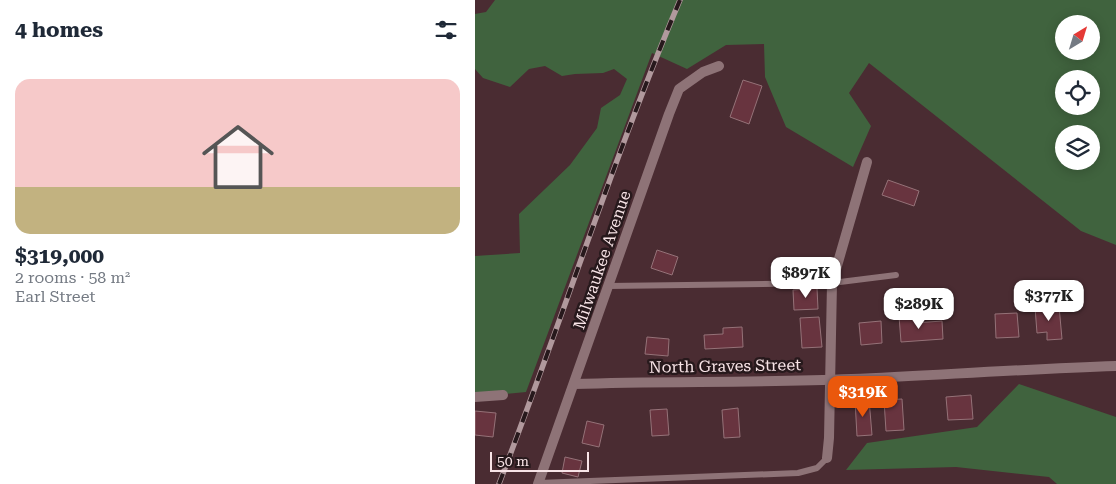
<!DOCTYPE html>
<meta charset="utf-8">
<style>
:root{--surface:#fff;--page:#f2f2f3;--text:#1f2937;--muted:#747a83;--line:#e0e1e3;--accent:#ea580c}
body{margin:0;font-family:"Roboto Serif",serif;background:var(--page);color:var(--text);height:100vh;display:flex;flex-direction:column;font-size:19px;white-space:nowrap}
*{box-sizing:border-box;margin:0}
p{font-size:16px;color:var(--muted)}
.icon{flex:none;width:28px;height:28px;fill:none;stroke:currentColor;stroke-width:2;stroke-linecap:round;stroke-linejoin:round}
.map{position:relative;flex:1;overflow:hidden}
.side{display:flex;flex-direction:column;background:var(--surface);width:475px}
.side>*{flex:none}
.needle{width:32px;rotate:38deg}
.buttons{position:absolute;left:580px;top:15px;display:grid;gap:10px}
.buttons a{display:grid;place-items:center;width:45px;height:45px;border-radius:50%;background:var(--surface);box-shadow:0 2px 12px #0003;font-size:25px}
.scale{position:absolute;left:15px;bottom:12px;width:99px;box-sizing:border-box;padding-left:5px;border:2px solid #f8e4e7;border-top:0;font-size:14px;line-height:18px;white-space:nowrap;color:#f8e4e7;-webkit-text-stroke:4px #27191c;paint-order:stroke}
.price{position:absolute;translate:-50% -42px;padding:0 11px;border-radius:10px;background:#fff;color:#222;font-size:16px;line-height:32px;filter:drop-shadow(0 1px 2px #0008)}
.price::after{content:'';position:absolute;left:50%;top:30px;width:15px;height:11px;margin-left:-8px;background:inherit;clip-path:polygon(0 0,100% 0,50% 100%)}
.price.active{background:var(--accent);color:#fff}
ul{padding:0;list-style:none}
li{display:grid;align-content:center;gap:10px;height:265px;padding:0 15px}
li+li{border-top:1px solid var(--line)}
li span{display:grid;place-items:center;height:155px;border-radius:15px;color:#555}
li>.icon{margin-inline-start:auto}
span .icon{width:90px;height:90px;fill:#fffc;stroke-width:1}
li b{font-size:21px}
h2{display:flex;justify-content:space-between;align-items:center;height:60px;padding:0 15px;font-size:21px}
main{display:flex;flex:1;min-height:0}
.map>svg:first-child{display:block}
</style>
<main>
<section class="side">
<h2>4 homes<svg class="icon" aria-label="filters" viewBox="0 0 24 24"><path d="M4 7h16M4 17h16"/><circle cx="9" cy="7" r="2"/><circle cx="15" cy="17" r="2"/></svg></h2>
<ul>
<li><span style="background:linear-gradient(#f6c9c9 70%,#c2b280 0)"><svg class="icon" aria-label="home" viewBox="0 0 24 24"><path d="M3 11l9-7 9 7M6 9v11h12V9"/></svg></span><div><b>$319,000</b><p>2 rooms · 58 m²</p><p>Earl Street</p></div></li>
</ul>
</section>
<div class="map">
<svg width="641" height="484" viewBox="0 0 641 484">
<rect width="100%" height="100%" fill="#4a2c32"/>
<!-- green -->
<g fill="#40633e" fill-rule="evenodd">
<path d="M 20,0 L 641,0 L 641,245 L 606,231 L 394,63 L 374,93 L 396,126 L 378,167 L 311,127 L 290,77 L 289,44 L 251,45 L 212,69 L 177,53 L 51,392 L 0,397 L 0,256 L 45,253 L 44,214 L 95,165 L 122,128 L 126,108 L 145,95 L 152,79 L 139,69 L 128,73 L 100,74 L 87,76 L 70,66 L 54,69 L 35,87 L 8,78 L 0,69 L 0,14 L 11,12 ZM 589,24 L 616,24 L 616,51 L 589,51 ZM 589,79 L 616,79 L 616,106 L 589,106 ZM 589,134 L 616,134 L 616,161 L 589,161 Z"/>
<path d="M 544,384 L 641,417 L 641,484 L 582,484 L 574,477 L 481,467 L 371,470 L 392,443 L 502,427 Z"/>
</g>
<!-- building -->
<g fill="#68343f" stroke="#957278">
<path d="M 268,80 L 287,86 L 274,124 L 255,117 Z"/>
<path d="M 413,180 L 444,191 L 439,206 L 407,195 Z"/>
<path d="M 182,250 L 203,257 L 197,275 L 176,268 Z"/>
<path d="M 342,288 L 343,309 L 319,310 L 318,290 Z"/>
<path d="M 584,306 L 587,339 L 572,340 L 572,332 L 562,333 L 560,307 Z"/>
<path d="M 542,313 L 544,337 L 521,338 L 520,314 Z"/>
<path d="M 440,315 L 440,323 L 467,321 L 468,339 L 426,342 L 424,316 Z"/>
<path d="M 344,317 L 347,347 L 327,348 L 325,318 Z"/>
<path d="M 406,321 L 407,343 L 386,345 L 384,323 Z"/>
<path d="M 267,327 L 268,347 L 230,349 L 229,335 L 248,334 L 248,328 Z"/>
<path d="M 172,337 L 194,339 L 193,356 L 170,354 Z"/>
<path d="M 496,395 L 498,419 L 473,420 L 471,397 Z"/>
<path d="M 394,399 L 397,435 L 382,436 L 380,400 Z"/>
<path d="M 427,399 L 429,430 L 411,431 L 409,400 Z"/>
<path d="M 263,408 L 265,437 L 249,438 L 247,410 Z"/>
<path d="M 192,409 L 194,435 L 177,436 L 175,410 Z"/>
<path d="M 0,411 L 21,413 L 18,437 L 0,435 Z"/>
<path d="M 112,421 L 129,425 L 124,447 L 107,443 Z"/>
<path d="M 90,457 L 107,461 L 103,477 L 87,473 Z"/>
</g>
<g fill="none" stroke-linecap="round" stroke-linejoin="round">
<!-- lane -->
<g stroke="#8e7377" stroke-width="6">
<path d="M 133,286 L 357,283 L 421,275"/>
<path d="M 63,483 L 323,473 L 342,468 L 352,458"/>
</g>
<!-- street -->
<g stroke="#8e7377" stroke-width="10">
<path d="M 99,384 C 191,381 283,383 376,379 C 464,375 552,369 641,366"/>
<path d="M 0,397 L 28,395"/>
<path d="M 352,458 L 354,438 L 357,283 L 392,162"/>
<path d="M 63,484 L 194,114 L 204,89 L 228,72 L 244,66"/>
</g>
<defs>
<path id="rail" d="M 24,484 C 86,323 138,159 205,0"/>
</defs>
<!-- rail casing -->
<use href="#rail" stroke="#b1999d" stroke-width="5.5"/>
<!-- rail -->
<use href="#rail" stroke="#27191c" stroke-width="4" stroke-dasharray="11" stroke-linecap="butt"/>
</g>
<g text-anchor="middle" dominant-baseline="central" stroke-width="5" stroke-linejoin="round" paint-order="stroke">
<!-- street labels -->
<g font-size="16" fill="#f8e4e7" stroke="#27191c">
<text transform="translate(127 260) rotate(-71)">Milwaukee Avenue</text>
<text transform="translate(250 366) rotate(-1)">North Graves Street</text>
</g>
</g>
</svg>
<div class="buttons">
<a><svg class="needle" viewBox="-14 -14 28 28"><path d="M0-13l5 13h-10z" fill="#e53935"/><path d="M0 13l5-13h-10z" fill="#747a83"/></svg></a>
<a><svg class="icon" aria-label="locate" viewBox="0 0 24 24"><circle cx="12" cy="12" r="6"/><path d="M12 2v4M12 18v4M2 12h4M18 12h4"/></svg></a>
<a><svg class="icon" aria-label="layers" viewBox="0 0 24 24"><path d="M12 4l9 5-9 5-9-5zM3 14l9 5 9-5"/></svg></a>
</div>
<div class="scale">50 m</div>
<b class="price" style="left:331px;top:299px">$897K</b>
<b class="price" style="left:574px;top:322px">$377K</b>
<b class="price" style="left:444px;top:330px">$289K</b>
<b class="price active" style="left:388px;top:418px">$319K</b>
</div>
</main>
